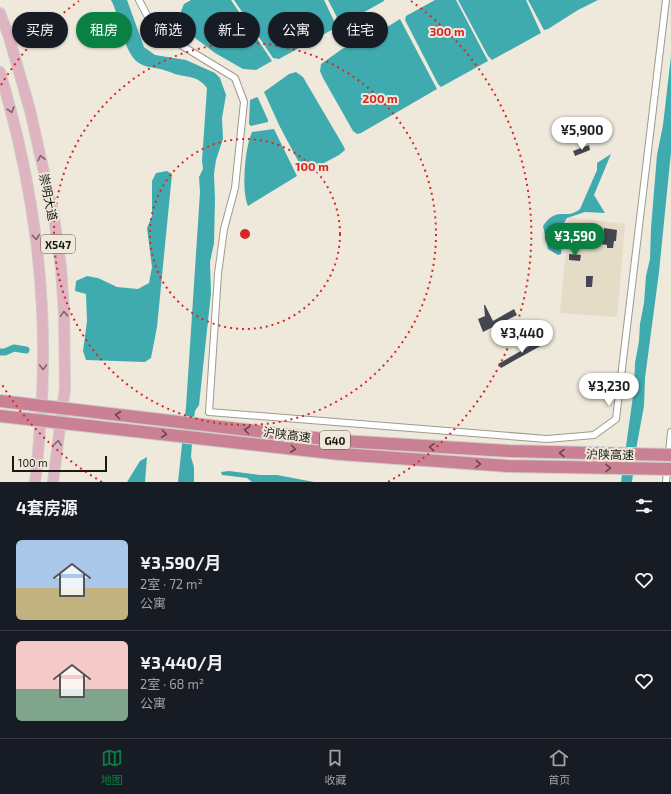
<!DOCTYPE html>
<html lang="zh">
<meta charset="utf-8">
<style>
:root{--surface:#171b24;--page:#242831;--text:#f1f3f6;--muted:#9ea1a6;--line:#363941;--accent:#0b8043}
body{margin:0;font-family:"Exo 2","Noto Sans SC",sans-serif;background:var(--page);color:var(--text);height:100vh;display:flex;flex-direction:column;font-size:15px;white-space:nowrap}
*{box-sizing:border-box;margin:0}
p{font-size:13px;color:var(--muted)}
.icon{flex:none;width:22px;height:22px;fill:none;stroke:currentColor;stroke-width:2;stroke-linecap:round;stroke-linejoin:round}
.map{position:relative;height:482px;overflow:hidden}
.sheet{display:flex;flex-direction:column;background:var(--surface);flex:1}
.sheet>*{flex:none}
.guide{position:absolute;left:12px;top:12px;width:400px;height:36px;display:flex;gap:8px}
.scale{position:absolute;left:12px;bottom:10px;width:95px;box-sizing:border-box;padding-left:4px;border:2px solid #1a1813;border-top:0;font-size:11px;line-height:14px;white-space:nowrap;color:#1a1813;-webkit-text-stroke:3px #eee9db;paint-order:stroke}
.price{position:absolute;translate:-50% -34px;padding:0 9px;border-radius:14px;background:#fff;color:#222;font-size:13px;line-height:26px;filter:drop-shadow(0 1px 2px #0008)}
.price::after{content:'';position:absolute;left:50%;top:24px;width:12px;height:9px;margin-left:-6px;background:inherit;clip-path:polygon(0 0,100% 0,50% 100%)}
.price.on{background:var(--accent);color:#fff}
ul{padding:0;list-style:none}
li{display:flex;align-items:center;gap:12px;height:100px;padding:0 16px}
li+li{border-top:1px solid var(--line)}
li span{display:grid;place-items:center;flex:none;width:112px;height:80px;border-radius:6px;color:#555}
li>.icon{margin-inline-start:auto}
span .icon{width:48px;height:48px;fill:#fffc;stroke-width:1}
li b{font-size:17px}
h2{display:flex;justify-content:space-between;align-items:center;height:48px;padding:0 16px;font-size:17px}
.pill{padding:0 14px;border-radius:18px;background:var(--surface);box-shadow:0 1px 3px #0004;font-size:14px;line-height:36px}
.pill.on{background:var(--accent);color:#fff}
.tab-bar{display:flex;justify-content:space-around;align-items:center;height:56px;border-top:1px solid var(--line);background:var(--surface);font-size:11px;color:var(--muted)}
.tab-bar a{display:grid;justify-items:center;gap:2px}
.tab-bar .on{color:var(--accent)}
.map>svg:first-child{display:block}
</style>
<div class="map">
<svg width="671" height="482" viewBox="0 0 671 482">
<rect width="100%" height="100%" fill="#eee9db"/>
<!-- built -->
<path fill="#e4dcc7" d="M 569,217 L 625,224 L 617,317 L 560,313 Z"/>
<!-- water -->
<g fill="#40abaf">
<path d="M 111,0 L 127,0 L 144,47 L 155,55 L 186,60 L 215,73 L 220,78 L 226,95 L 222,118 L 223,139 L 216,160 L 214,174 L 215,200 L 214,243 L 210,262 L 211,293 L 199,405 L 195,411 L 194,418 L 191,457 L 194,467 L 194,482 L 178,482 L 186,407 L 200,192 L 199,177 L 203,169 L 202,161 L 207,88 C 197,75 189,78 175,74 C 170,72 165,70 160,69 C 151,67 142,67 135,60 C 121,43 121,19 111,0 Z"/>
<path d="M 191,0 L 231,0 L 272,61 L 256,70 L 243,69 L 215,53 L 187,32 L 181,11 L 184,4 Z"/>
<path d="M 234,0 L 324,0 L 337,27 L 279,59 L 273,58 Z"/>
<path d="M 328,0 L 384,0 L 384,1 L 341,25 Z"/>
<path d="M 435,0 L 456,0 L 488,61 L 441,87 L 438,84 L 405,20 L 406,16 Z"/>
<path d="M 458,0 L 526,0 L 541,33 L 492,60 L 488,56 Z"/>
<path d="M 528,0 L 598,0 L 578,10 L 548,29 L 544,30 Z"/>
<path d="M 400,19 L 437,89 L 361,133 L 357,134 L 353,131 L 323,78 L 320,71 L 321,64 L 342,49 L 384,29 Z"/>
<path d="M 671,56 L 671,152 L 659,272 L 645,378 L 644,406 L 637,444 L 632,482 L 621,482 L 634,389 L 635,363 L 639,341 L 640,324 L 644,303 L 646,276 L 650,259 L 651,228 L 657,155 L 663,125 Z"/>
<path d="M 296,72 L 303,77 L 344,147 L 345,150 L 339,155 L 307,172 L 304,172 L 280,127 L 264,92 L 289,74 Z"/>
<path d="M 257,97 L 258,98 L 268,120 L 268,122 L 251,126 L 249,124 L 250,100 Z"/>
<path d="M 274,129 L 297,176 L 248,206 C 241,191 245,147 252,132 Z"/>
<path d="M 611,154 L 594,195 L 605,213 L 585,212 L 567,218 L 564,223 L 561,254 L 558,255 L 548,249 L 543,226 C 557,205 566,221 580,209 L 597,170 L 597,163 Z"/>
<path d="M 167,171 L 172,174 L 157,327 L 151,358 L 145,362 L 86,360 L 83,351 L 87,321 L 86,294 L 75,291 L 76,281 L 87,276 L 98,278 L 117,287 L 138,289 L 149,283 L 152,267 L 147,228 L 152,216 L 152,181 L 156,173 Z"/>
<path d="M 147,457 L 145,482 L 127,482 L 140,461 Z"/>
<path d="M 229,471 L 260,475 L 277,475 L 314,482 L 252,482 L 247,478 L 222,475 L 221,472 Z"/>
</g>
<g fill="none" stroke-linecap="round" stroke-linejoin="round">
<!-- canal -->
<path stroke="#40abaf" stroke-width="7" d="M 0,352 L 5,352 L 14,348 L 26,350"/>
</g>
<!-- building -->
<g fill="#464652">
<path d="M 589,145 L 590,150 L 575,156 L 573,151 Z"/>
<path d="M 577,224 L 585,225 L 583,244 L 575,243 Z"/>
<path d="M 604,228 L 617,230 L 616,241 L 614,241 L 613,248 L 607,248 L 607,245 L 601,244 L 602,241 L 600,241 L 601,236 L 603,236 Z"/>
<path d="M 569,254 L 581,255 L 580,261 L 569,260 Z"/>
<path d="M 586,276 L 593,276 L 592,287 L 586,287 Z"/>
<path d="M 484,305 L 485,305 L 493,321 L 514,309 L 517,315 L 483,332 L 478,319 L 485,316 Z"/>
<path d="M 542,339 L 544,344 L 501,368 L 498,364 Z"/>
</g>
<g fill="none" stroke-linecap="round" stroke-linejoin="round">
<defs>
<g id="street">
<path d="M 139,0 L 149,19 L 166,36 L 235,78 L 244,102 L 235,188 L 224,229 L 218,274 L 209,412 L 547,439 L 594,435 L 616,419 L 666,0"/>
<path d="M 666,482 L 671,432"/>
</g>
<g id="primary">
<path d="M 0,13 L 9,37 L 30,110 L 54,217 L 61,268 L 64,313 L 65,388 L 53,482"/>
<path d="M 0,72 C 34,186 49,297 41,416 C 39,438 38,460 35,482"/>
</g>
</defs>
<!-- street casing -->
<use href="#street" stroke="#9e9a8d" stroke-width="8"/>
<!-- primary casing -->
<use href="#primary" stroke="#cdcccb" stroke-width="12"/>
<!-- street -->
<use href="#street" stroke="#fff" stroke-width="6"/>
<!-- primary -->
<use href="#primary" stroke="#dfb3bf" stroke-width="10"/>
<defs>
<g id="highway-bridge">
<path d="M 0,401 L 342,441 L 509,451 L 671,455"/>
<path d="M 0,416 L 340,454 L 508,466 L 671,469"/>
</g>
</defs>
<!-- highway-bridge casing -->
<use href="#highway-bridge" stroke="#cdcccb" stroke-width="14" stroke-linecap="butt"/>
<!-- highway-bridge -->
<use href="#highway-bridge" stroke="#ca8194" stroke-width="12"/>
</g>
<!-- one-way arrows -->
<defs><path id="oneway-chevron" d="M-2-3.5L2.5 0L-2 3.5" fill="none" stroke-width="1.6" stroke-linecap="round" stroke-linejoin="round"/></defs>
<g stroke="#7c6669">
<use href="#oneway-chevron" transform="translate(11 110) rotate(74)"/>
<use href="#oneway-chevron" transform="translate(41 158) rotate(-103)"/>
<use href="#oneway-chevron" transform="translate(36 237) rotate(84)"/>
<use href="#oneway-chevron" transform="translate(64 314) rotate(-92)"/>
<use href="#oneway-chevron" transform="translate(43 367) rotate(90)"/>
<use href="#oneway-chevron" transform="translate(58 443) rotate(-83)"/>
</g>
<g stroke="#69474d">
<use href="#oneway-chevron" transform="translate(118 415) rotate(-173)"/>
<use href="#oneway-chevron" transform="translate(247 430) rotate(-173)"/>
<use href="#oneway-chevron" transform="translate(164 434) rotate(7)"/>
<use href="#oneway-chevron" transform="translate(432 447) rotate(-177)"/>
<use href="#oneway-chevron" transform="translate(293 449) rotate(7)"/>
<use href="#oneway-chevron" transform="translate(562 453) rotate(-179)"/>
<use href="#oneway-chevron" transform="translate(478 464) rotate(4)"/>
<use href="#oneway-chevron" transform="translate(608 468) rotate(1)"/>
</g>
<!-- distance rings -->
<g fill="none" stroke="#d62828" stroke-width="2" stroke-dasharray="2 4">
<circle cx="245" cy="234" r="95"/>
<circle cx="245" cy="234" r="191"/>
<path d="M102 482A286 286 0 0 1 1 383M1 85A286 286 0 0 1 79 1M411 1A286 286 0 0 1 388 482"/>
</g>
<g text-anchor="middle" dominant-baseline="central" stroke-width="4" stroke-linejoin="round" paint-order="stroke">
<!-- shield labels -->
<g fill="#eee9db" stroke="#5a574f" stroke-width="1">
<rect x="41" y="235" width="34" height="18" rx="3"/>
<rect x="320" y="431" width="30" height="18" rx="3"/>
</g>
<g font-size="11" font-weight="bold" fill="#1a1813">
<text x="58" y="244">X547</text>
<text x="335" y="440">G40</text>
</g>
<!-- street labels -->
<g font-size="12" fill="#1a1813" stroke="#eee9db">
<text transform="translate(49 197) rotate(79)">崇明大道</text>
<text transform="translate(287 434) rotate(7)">沪陕高速</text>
<text transform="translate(610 454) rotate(1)">沪陕高速</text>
</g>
</g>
<circle cx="245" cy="234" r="6" fill="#d62828" stroke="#eee9db" stroke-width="2"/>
<g font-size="12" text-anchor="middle" font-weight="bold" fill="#d62828" stroke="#eee9db" stroke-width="4" stroke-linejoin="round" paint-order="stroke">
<text x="447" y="36">300 m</text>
<text x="380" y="103">200 m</text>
<text x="312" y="171">100 m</text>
</g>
</svg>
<div class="scale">100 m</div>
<b class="price" style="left:582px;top:151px">¥5,900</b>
<b class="price on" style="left:575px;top:257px">¥3,590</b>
<b class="price" style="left:522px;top:354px">¥3,440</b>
<b class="price" style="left:609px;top:407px">¥3,230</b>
<div class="guide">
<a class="pill">买房</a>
<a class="pill on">租房</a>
<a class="pill">筛选</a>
<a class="pill">新上</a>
<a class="pill">公寓</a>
<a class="pill">住宅</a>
</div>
</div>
<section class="sheet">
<h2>4套房源<svg class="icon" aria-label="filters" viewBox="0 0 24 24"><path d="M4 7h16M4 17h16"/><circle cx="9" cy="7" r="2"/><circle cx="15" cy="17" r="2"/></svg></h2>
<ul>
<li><span style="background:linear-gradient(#a9c7e8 60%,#c2b280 0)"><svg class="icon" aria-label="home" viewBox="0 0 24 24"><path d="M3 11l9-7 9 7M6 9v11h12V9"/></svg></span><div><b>¥3,590/月</b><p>2室 · 72 m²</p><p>公寓</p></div><svg class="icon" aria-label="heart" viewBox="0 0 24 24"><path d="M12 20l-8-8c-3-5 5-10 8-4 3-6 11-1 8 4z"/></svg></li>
<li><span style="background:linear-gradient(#f6c9c9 60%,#7fa58c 0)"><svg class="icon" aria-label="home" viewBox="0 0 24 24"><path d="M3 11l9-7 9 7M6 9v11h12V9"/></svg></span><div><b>¥3,440/月</b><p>2室 · 68 m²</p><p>公寓</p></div><svg class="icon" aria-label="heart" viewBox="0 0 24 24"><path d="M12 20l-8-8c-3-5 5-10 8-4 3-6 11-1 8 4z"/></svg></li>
</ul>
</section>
<nav class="tab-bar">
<a class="on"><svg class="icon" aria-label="map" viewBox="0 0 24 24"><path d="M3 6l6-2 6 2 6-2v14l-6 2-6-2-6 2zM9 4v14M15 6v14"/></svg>地图</a>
<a><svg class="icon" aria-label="saved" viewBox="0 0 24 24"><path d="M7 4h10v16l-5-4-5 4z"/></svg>收藏</a>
<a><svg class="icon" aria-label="home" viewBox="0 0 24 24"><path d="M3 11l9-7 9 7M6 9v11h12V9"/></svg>首页</a>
</nav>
